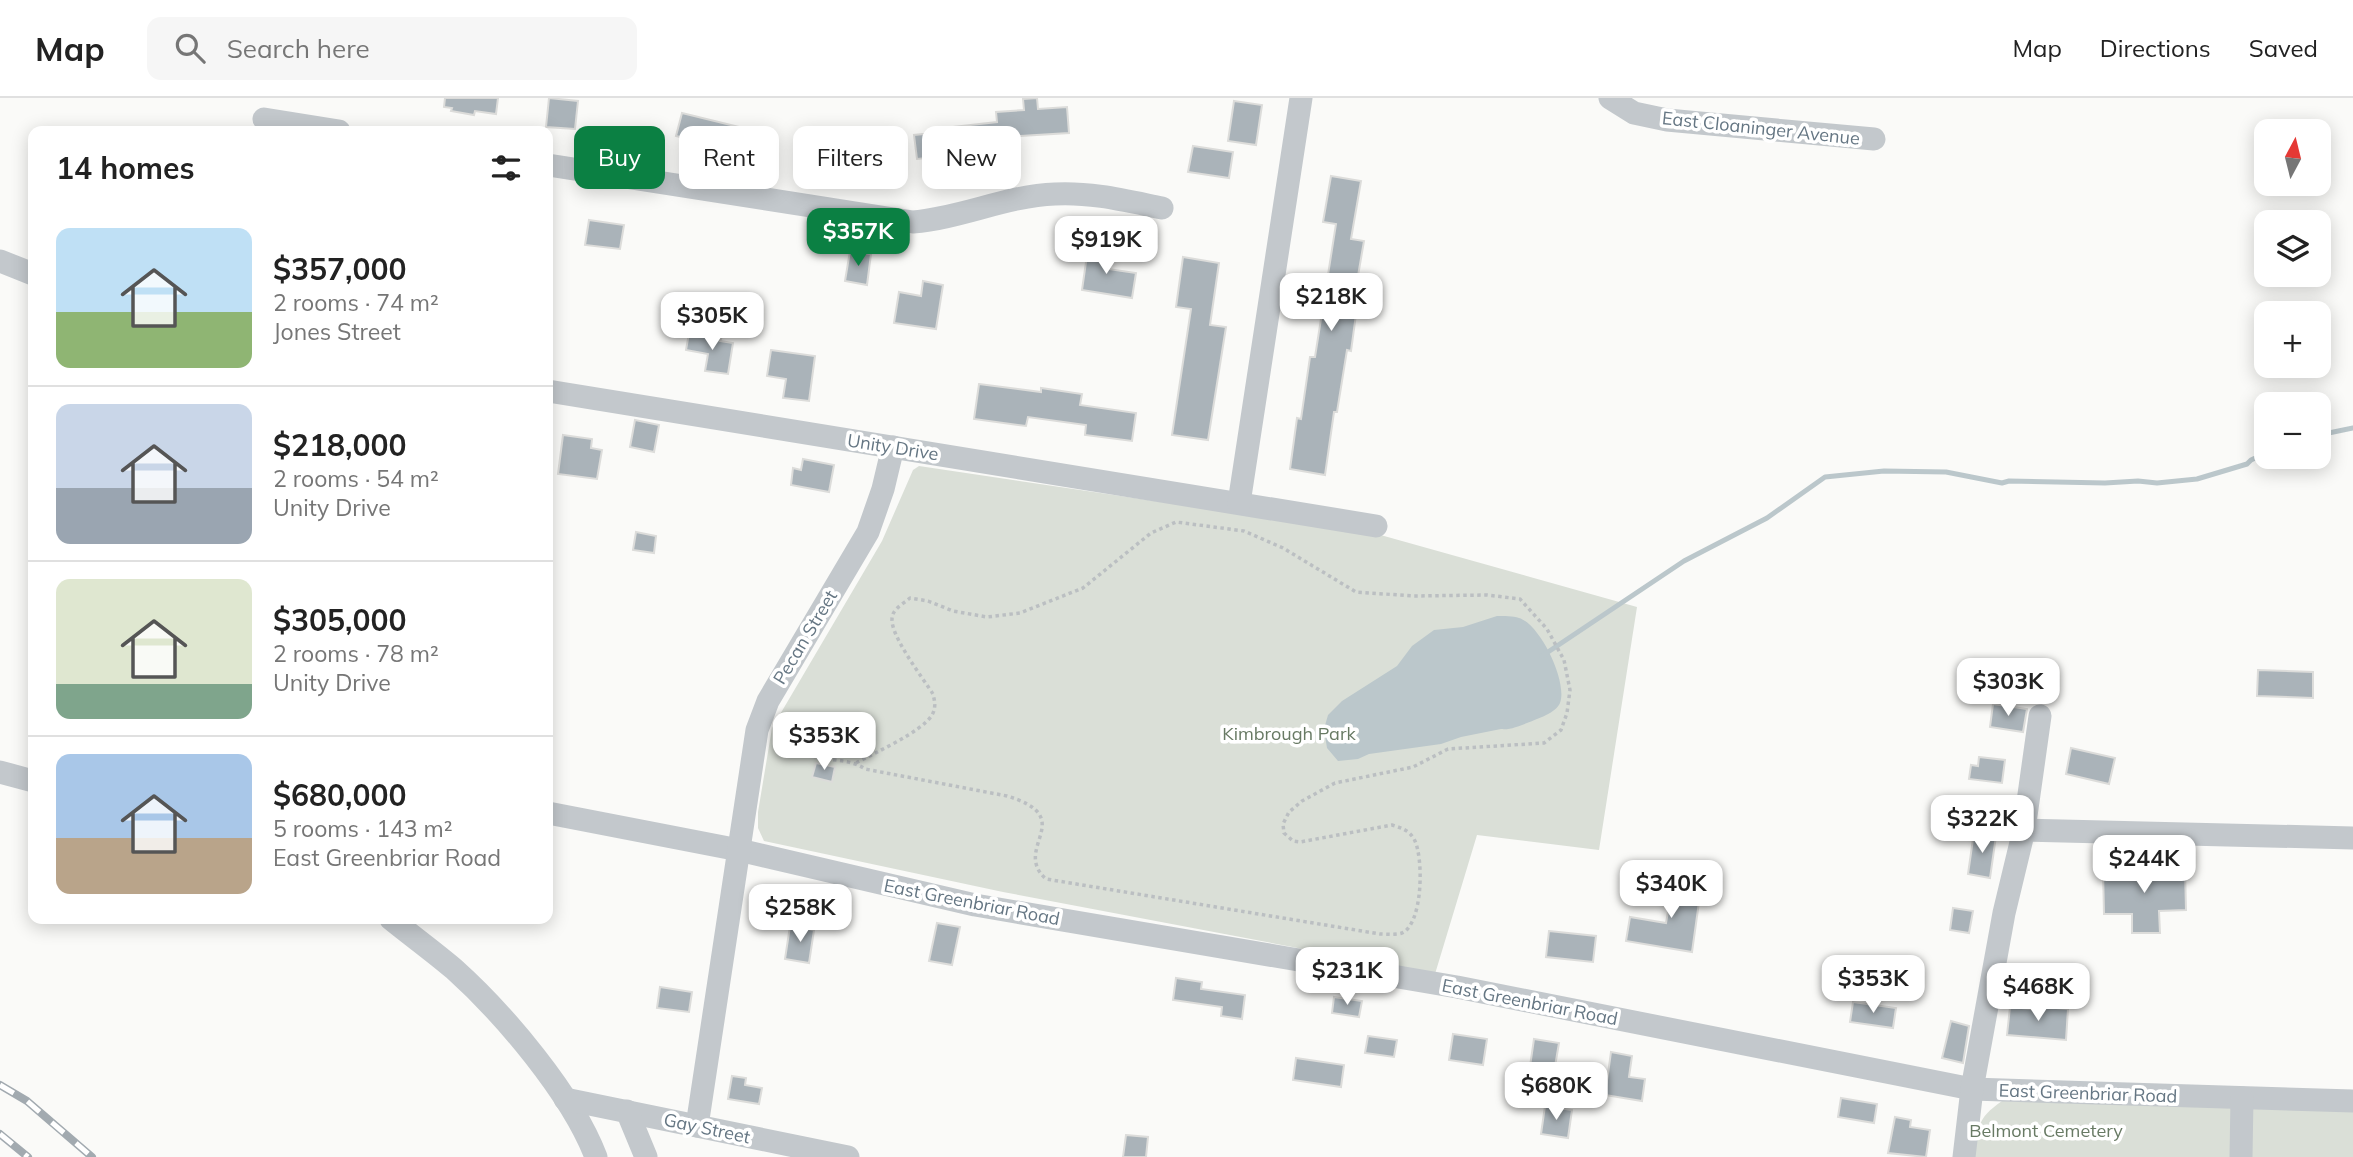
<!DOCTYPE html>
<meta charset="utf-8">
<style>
:root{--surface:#fff;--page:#f6f6f6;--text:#222;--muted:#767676;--line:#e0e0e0;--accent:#0b8043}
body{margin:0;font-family:Mulish,sans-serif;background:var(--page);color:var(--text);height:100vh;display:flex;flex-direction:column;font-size:26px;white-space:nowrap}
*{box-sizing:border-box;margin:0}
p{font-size:23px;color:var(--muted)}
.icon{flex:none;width:38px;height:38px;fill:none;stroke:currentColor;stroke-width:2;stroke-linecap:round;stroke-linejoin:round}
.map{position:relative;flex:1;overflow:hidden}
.sheet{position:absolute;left:28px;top:28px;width:525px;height:798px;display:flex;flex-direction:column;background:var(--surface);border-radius:14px;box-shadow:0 4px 18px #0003}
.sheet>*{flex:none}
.banner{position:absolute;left:574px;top:28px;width:665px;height:63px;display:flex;gap:14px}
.needle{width:46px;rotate:7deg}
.fabs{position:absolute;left:2254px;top:21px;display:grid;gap:14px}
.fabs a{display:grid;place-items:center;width:77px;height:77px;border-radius:14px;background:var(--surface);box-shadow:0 4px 18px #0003;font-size:35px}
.price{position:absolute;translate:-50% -60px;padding:0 16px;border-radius:14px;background:#fff;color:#222;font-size:23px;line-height:46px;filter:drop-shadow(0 2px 4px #0008)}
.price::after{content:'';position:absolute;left:50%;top:42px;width:21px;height:16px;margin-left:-10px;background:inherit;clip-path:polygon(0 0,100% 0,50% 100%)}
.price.active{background:var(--accent);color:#fff}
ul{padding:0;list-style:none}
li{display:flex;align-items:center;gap:21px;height:175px;padding:0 28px}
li+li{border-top:2px solid var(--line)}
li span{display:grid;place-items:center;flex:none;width:196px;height:140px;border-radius:14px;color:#555}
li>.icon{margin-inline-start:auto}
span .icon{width:84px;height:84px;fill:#fffc;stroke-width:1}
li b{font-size:30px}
h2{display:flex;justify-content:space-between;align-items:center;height:84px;padding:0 28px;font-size:30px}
.pill{padding:0 24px;border-radius:14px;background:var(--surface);box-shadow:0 4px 18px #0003;font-size:24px;line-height:63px}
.pill.active{background:var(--accent);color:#fff}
header{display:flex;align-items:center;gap:42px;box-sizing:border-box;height:98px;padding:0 35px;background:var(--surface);border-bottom:2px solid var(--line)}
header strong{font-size:33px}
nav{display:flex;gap:38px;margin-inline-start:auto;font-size:24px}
.search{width:490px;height:63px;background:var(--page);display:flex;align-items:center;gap:18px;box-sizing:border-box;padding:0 24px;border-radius:14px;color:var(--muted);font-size:26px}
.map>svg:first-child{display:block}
</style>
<header>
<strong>Map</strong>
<div class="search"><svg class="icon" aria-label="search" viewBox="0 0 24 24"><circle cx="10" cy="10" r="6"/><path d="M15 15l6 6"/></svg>Search here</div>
<nav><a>Map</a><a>Directions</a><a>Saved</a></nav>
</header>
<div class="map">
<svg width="2353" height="1059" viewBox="0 0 2353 1059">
<rect width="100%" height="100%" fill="#fafaf8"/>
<!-- green -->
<g fill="#dadfd7">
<path d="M 919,368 L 1377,436 L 1637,509 L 1599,752 L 1477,737 L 1435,876 L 1003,794 L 764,743 L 758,730 L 758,714 L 772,630 L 882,443 L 913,372 Z"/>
<path d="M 2002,1003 L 2353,1011 L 2353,1059 L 1974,1059 C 1978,1030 1976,1021 2002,1003 Z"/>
</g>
<!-- water -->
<path fill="#bbc7cb" d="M 1497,518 C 1504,518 1513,518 1519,520 C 1540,526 1568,584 1560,605 C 1556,615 1537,621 1527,625 C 1519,628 1510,632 1501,631 L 1461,639 L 1441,646 L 1369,656 L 1358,661 L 1338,663 L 1327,650 L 1324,631 L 1328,617 L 1342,603 L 1397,568 L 1412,548 L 1434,532 L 1463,529 Z"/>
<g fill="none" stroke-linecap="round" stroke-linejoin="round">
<!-- stream -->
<g stroke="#bbc7cb" stroke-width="5">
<path d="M 2319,337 L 2353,330"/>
<path d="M 1542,558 L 1684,463 L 1767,420 L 1825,379 L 1884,373 L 1946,374 L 2002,385 L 2009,383 L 2105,385 L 2138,383 L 2157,385 L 2197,381 L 2247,366 L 2251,362 L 2266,355"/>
</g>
</g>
<!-- building -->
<g fill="#aab3b9" stroke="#dcdcda" stroke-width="2">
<path d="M 445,0 L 498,0 L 496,16 L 475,13 L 474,17 L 451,13 L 452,10 L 444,9 Z"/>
<path d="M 549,0 L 578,3 L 575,31 L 546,29 Z"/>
<path d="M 1037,0 L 1038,11 L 1067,9 L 1069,35 L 974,41 L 975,55 L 917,61 L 914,37 L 944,34 L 943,30 L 997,24 L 996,14 L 1024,12 L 1023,1 Z"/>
<path d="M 1234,3 L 1262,7 L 1256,47 L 1228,43 Z"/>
<path d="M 682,15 L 739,29 L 734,52 L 676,38 Z"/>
<path d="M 1193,48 L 1233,54 L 1229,80 L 1188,74 Z"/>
<path d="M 858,60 L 885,65 L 881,88 L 854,84 Z"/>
<path d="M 1331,78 L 1361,83 L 1351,141 L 1364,143 L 1354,201 L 1358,202 L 1351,253 L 1347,252 L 1337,314 L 1334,314 L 1325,377 L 1290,371 L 1297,320 L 1301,321 L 1310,259 L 1315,259 L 1336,126 L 1323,124 Z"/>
<path d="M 589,122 L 624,127 L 620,151 L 585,147 Z"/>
<path d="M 1088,150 L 1110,153 L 1108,171 L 1136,175 L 1132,200 L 1082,192 Z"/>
<path d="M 850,153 L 871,156 L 867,187 L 845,183 Z"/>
<path d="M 1183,159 L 1219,165 L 1210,227 L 1226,229 L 1208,342 L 1172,337 L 1191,211 L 1176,209 Z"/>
<path d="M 923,183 L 943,187 L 936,231 L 894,225 L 899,194 L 921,198 Z"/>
<path d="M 689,235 L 721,241 L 720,243 L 733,245 L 728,276 L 705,273 L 708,256 L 686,252 Z"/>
<path d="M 771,252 L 815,258 L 809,303 L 783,300 L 786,281 L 767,278 Z"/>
<path d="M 979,286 L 1041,294 L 1041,290 L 1082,296 L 1080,307 L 1136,315 L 1132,343 L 1085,337 L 1086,327 L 1028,319 L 1026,328 L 974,321 Z"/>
<path d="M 635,322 L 659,327 L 654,354 L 630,349 Z"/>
<path d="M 563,337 L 592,341 L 591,350 L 602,352 L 597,381 L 558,376 Z"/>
<path d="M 803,361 L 834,367 L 829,394 L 791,387 L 793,370 L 801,372 Z"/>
<path d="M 636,434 L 656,438 L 654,455 L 633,452 Z"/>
<path d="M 2258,572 L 2313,574 L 2313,600 L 2257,598 Z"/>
<path d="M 1993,606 L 2027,611 L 2023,634 L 1990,629 Z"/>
<path d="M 2071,650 L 2115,660 L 2109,686 L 2066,676 Z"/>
<path d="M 1979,659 L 2005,662 L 2002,685 L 1969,681 L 1971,667 L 1978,668 Z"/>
<path d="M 816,665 L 835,669 L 832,684 L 812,679 Z"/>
<path d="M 1974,734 L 1996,738 L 1990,780 L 1968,776 Z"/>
<path d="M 2185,771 L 2186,812 L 2159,813 L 2160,835 L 2132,835 L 2132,816 L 2104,816 L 2103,772 Z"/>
<path d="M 1675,774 L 1693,777 L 1690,795 L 1700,797 L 1692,854 L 1626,843 L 1630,819 L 1666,825 Z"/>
<path d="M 1953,810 L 1973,813 L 1969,835 L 1950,832 Z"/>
<path d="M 937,825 L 960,829 L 952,867 L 929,863 Z"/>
<path d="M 790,828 L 814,832 L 809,865 L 785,861 Z"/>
<path d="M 1549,833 L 1596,838 L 1593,864 L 1546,859 Z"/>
<path d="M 1841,868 L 1863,872 L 1860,891 L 1838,888 Z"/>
<path d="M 1176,880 L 1202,884 L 1201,891 L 1245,897 L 1242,921 L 1221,918 L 1222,909 L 1173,902 Z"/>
<path d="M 660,889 L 692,894 L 689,914 L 657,910 Z"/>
<path d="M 1334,899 L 1362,903 L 1359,919 L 1332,915 Z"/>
<path d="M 1853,904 L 1896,910 L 1893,930 L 1850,924 Z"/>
<path d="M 2032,908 L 2068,911 L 2066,942 L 2007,937 L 2010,909 L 2032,911 Z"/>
<path d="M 1951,923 L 1969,928 L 1963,965 L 1942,960 Z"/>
<path d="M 1453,936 L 1487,941 L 1483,967 L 1449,962 Z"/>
<path d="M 1368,938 L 1397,942 L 1394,959 L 1365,955 Z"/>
<path d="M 1534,941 L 1559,945 L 1552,986 L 1528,982 Z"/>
<path d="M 1611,954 L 1632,958 L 1629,979 L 1645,981 L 1642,1003 L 1605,997 Z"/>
<path d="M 1296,960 L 1344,967 L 1341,989 L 1293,982 Z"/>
<path d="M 732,978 L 746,980 L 745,987 L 762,990 L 759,1006 L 728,1001 Z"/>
<path d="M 1841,1000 L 1877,1006 L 1874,1025 L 1838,1019 Z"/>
<path d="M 1545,1008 L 1572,1012 L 1568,1040 L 1541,1036 Z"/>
<path d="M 1895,1019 L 1911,1022 L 1910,1029 L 1930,1032 L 1926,1059 L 1888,1055 Z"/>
<path d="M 1126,1037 L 1148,1039 L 1146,1059 L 1123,1059 Z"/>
</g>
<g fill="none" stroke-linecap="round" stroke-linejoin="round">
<!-- path -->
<path stroke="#bbbfc2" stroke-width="3.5" stroke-dasharray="3.5 3.5" stroke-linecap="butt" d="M 774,641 C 789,650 805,657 822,660 C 837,663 852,662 865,671 L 1007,698 C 1080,720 1011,750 1046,781 L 1380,836 C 1386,836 1396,837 1402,835 C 1423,826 1424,759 1414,741 C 1409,732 1401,730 1392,727 L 1300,744 L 1293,743 L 1284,735 L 1283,726 L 1289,714 L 1302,703 L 1335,685 L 1413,669 L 1448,651 L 1544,645 L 1561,632 L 1567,615 L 1570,592 L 1564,562 L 1547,531 L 1520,501 L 1487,497 L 1413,498 L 1356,494 L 1283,450 L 1244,433 L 1176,424 L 1151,435 L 1083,490 L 1020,515 L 987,519 L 953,513 L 928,503 L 910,500 C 903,506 892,511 892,521 C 891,539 923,580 933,596 C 935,604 936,610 932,617 C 922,634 874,655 856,665"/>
<!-- minor -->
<g stroke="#c3c8cc" stroke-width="23">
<path d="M 1610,0 L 1634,15 L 1667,22 L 1874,41"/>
<path d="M 264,21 L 339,33"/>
<path d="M 548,67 L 913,124 C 961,120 1006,98 1055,96 C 1091,94 1127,103 1162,110"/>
<path d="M 0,163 L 33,176"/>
<path d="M 548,293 L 1376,428"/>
<path d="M 1239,405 L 1301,0"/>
<path d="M 0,674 L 33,683"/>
<path d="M 548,715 L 739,752 L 975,807 L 1457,889 L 1972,991 L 2353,1003"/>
<path d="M 2024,732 L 2353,740"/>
<path d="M 391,821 C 412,838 434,854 454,871 C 504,916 572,996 596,1059"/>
<path d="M 565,1001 L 848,1059"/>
<path d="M 627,1013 L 646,1059"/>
<path d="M 697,1028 L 757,632 L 768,603 L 868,434 L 883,391 L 893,349"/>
<path d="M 1964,1059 L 1972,991 L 2004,815 L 2024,732 L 2040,618"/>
<path d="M 2241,1059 L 2242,1000"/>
</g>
<defs>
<g id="rail">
<path d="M 0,987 L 27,1003 L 92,1059"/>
<path d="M 0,1036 L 28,1059"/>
</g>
</defs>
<!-- rail casing -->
<use href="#rail" stroke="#a2aab0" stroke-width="8"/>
<!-- rail -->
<use href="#rail" stroke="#fff" stroke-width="5" stroke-dasharray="16" stroke-linecap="butt"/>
</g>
<g text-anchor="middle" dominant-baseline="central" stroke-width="7" stroke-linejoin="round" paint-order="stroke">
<!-- street labels -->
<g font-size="18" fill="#657683" stroke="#fff">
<text transform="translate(1761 30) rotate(6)">East Cloaninger Avenue</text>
<text transform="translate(893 349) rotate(9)">Unity Drive</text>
<text transform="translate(805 539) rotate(-59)">Pecan Street</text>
<text transform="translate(972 804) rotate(11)">East Greenbriar Road</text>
<text transform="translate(1530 904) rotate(11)">East Greenbriar Road</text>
<text transform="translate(2088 995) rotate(2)">East Greenbriar Road</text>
<text transform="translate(707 1030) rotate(12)">Gay Street</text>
</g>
<!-- park labels -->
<g font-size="18" fill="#687a64" stroke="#fff">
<text x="1289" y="635">Kimbrough Park</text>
<text x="2046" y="1032">Belmont Cemetery</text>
</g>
</g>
</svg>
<div class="fabs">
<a><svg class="needle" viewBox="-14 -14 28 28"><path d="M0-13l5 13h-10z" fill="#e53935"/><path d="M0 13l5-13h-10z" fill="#767676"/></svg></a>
<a><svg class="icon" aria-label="layers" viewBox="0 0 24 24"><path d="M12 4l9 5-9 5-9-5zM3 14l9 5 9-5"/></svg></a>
<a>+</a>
<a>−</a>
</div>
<b class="price active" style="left:858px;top:170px">$357K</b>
<b class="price" style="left:1106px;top:178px">$919K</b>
<b class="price" style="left:1331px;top:235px">$218K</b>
<b class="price" style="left:712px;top:254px">$305K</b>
<b class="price" style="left:2008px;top:620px">$303K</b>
<b class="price" style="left:824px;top:674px">$353K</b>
<b class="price" style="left:1982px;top:757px">$322K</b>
<b class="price" style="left:2144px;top:797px">$244K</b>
<b class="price" style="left:1671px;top:822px">$340K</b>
<b class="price" style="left:800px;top:846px">$258K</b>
<b class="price" style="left:1347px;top:909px">$231K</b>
<b class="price" style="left:1873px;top:917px">$353K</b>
<b class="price" style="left:2038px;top:925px">$468K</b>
<b class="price" style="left:1556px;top:1024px">$680K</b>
<div class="banner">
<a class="pill active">Buy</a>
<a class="pill">Rent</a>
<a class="pill">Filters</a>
<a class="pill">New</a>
</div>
<section class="sheet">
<h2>14 homes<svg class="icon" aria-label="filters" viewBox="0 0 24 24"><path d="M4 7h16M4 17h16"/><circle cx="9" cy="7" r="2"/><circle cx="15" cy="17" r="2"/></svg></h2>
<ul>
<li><span style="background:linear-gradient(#bfe0f5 60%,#8fb573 0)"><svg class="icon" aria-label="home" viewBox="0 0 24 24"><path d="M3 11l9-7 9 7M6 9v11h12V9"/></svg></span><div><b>$357,000</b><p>2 rooms · 74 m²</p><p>Jones Street</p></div></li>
<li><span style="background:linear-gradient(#c9d6e8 60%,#9aa5b1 0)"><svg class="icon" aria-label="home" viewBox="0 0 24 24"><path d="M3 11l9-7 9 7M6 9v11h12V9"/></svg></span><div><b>$218,000</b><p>2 rooms · 54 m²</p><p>Unity Drive</p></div></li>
<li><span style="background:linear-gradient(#dfe7d0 75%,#7fa58c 0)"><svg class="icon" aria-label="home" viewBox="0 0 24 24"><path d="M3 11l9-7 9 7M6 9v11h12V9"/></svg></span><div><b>$305,000</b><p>2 rooms · 78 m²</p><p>Unity Drive</p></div></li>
<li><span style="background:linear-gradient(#a9c7e8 60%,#b9a48a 0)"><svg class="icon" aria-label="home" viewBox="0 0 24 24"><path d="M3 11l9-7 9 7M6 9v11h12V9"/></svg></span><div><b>$680,000</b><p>5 rooms · 143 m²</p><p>East Greenbriar Road</p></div></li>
</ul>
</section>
</div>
